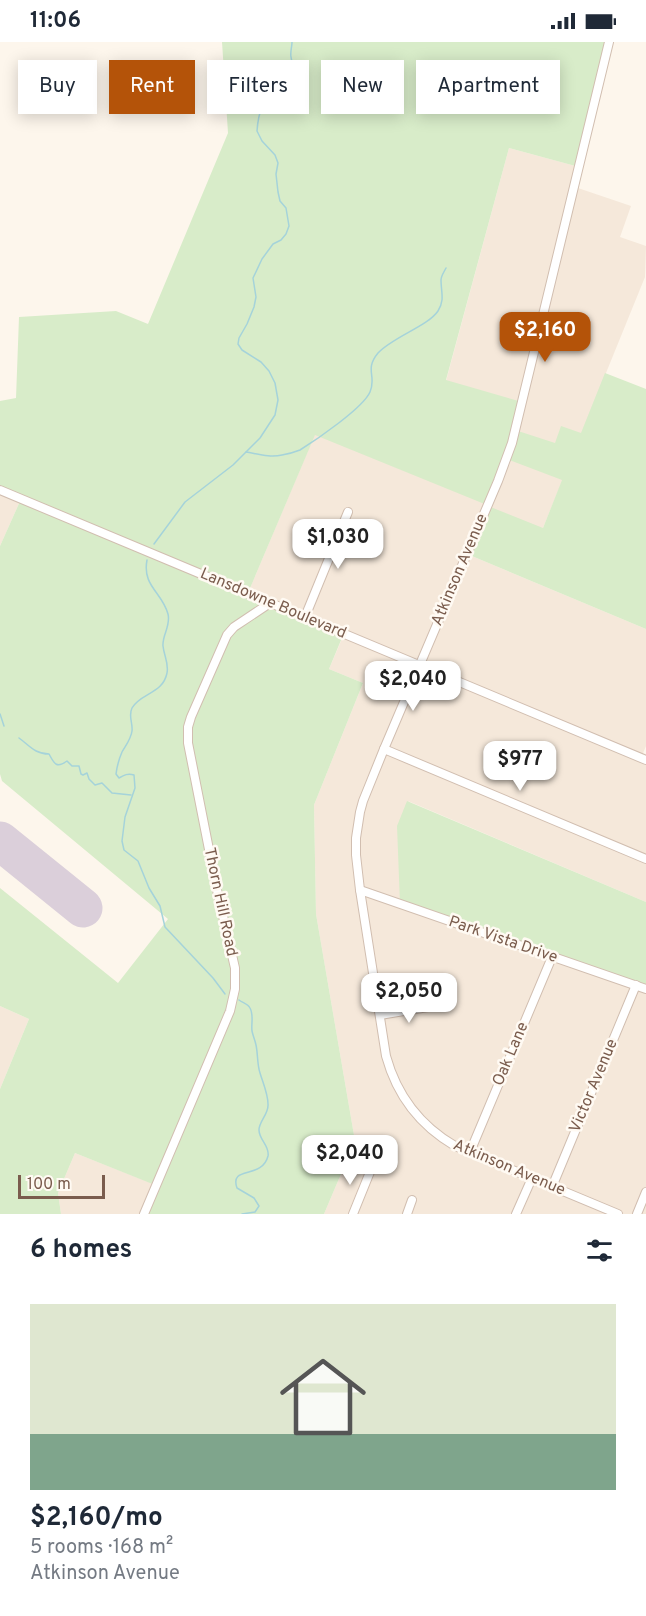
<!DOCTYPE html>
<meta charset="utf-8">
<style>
:root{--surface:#fff;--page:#f2f2f3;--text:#1f2937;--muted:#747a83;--accent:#b45309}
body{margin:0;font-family:Overpass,sans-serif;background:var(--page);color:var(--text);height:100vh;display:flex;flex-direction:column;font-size:22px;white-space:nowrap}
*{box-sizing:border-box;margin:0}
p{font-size:20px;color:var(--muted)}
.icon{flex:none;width:33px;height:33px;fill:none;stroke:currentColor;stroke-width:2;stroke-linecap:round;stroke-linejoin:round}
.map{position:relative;height:1172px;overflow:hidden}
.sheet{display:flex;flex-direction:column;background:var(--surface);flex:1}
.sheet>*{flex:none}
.top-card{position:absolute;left:18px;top:18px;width:610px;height:54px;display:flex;gap:12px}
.scale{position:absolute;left:18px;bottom:15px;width:87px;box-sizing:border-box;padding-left:6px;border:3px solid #7a5c4d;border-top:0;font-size:16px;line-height:21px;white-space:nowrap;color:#7a5c4d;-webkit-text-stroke:4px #fffaf3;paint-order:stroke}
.price{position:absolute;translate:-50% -51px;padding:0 14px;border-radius:12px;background:#fff;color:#222;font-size:20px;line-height:39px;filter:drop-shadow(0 2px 3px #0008)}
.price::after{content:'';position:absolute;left:50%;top:36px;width:18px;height:14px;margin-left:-9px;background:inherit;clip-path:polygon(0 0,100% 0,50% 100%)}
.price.active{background:var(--accent);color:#fff}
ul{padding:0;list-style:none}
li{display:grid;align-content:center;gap:12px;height:318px;padding:0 30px}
li span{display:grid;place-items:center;height:186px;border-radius:0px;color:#555}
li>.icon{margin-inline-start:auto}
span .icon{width:108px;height:108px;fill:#fffc;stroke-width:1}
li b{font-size:26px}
h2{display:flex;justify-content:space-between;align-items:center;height:72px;padding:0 30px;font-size:26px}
.pill{padding:0 21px;border-radius:0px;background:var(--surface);box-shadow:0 3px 15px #0003;font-size:21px;line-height:54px}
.pill.active{background:var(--accent);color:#fff}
.status{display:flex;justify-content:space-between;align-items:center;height:42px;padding:0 30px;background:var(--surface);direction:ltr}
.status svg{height:16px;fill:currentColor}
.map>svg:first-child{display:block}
</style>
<div class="status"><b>11:06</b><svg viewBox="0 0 49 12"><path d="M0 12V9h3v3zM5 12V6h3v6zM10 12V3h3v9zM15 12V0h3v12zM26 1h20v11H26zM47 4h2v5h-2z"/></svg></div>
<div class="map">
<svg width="646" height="1172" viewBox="0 0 646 1172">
<rect width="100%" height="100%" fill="#fdf6ec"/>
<!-- residential -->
<g fill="#f5e8da">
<path d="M 509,106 L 579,125 L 575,145 L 631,164 L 620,195 L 646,204 L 645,235 L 543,486 L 467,512 L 646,587 L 646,704 L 641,716 L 646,718 L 646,860 L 408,759 L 646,947 L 646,1172 L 324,1172 L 355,1099 L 316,872 L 314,763 L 363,641 L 329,627 L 344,592 L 248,551 L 315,392 L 420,435 Z"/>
<path d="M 0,448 L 21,457 L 0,504 Z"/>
<path d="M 0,964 L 29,977 L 0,1047 Z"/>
<path d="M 75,1111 L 156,1143 L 144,1172 L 61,1172 L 58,1151 Z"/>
</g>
<!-- green -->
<g fill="#d8ecc9" fill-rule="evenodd">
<path d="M 222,0 L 609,0 L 579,125 L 509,106 L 446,338 L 522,360 L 515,388 L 555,401 L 561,384 L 581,391 L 605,331 L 646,347 L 646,587 L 467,512 L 487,463 L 315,393 L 248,551 L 344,591 L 329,627 L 363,641 L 314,763 L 316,872 L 355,1099 L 324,1172 L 144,1172 L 155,1143 L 75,1111 L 58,1151 L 61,1172 L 0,1172 L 0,1047 L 29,977 L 0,964 L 0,846 L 118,941 L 168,877 L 2,739 L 0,732 L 0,504 L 21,457 L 0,448 L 0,359 L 16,356 L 19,275 L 116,269 L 148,282 L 228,91 ZM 507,417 L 562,438 L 543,486 L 488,464 Z"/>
<path d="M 407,759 L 646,860 L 646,947 L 400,862 L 397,784 Z"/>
</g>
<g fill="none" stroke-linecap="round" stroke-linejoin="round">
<!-- stream -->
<g stroke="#a5d3da" stroke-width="1.5">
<path d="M 246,410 C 258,412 270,416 282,413 C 288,412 295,410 300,408 C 316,398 363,366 370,350 C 377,334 364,328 378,311 C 393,295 428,284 438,269 C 445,258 441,250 441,238 C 441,234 444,230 446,226"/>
<path d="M 154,502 L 185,460 L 233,423 L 260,396 L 275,373 L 278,358 L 275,341 L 269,329 L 261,320 L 242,308 L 238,302 L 239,296 L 247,282 L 254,265 L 256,255 L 253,236 L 262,217 L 273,202 L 281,198 L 286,192 L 289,184 L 286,166 L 280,159 L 278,150 L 276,132 L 278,121 L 275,113 L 262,99 L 257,89 C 258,73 264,50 278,41 C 282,38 287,38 290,33 C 295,28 292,21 291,15 C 290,10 292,5 292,0"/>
<path d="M 147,518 C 142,544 162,550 168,572 C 171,584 162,593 163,604 C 164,614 169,621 167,631 C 163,652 140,651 132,666 C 128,674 133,681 132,689 C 131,697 126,703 122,710 C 119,717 117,724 116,732 L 119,736 C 124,733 128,731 134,733 L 135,746 L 125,775 L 122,799 L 124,808 L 138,819 L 149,846 L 160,864 L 165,885 L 213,936 L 225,952"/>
<path d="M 0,672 L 4,684"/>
<path d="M 19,696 C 30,704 35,712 49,712 C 54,721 56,727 67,719 L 72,724 L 79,724 L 81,732 L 83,733 L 87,731 L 89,737 L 95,743 L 102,741 L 112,751 L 131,753"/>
<path d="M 239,958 C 243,961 248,962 250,966 C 254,973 251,982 252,989 C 253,994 255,998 256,1003 C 258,1012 257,1022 260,1031 C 263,1041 268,1052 268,1062 C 269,1072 259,1079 259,1088 C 259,1098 270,1104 268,1114 C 262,1138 229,1123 237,1146 L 254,1156 L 259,1164 L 255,1170 L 242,1172"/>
</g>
<!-- runway -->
<path stroke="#dbcfda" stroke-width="39" d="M 0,799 L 83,866"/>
<defs>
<g id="minor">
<path d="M 609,0 L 512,401 L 498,439 L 384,707 L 363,759 L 360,770 L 356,796 L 356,813 L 360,848 L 386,1014 C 397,1054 419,1083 455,1104 L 618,1172"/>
<path d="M 0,448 L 646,718"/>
<path d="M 305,575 L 348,470"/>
<path d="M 384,707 L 646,817"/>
<path d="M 360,848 L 646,947"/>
<path d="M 380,973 L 434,964"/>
<path d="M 470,1110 L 552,915"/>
<path d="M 552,1145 L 636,943"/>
<path d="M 144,1172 L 230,969 L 235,947 L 235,926 L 217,848 L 188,701 L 188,685 L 191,675 L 227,593 L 234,585 L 270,561"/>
<path d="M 353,1172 L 372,1125"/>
<path d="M 407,1172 L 412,1158"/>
<path d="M 516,1172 L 532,1136"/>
<path d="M 637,1172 L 646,1150"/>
</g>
</defs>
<!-- minor casing -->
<use href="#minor" stroke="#d1beb0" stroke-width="10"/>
<!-- minor -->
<use href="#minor" stroke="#fff" stroke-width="8"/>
</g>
<g text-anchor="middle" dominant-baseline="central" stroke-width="5" stroke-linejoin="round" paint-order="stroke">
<!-- street labels -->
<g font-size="16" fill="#7a5c4d" stroke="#fffaf3">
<text transform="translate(460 528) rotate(-67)">Atkinson Avenue</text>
<text transform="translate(273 562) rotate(23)">Lansdowne Boulevard</text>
<text transform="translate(220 860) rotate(78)">Thorn Hill Road</text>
<text transform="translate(503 898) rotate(19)">Park Vista Drive</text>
<text transform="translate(511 1012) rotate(-67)">Oak Lane</text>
<text transform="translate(594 1044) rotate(-67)">Victor Avenue</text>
<text transform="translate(509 1126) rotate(23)">Atkinson Avenue</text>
</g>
</g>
</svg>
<div class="scale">100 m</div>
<b class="price active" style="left:545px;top:321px">$2,160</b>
<b class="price" style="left:338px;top:528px">$1,030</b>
<b class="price" style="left:413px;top:670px">$2,040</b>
<b class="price" style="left:520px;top:750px">$977</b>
<b class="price" style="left:409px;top:982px">$2,050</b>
<b class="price" style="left:350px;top:1144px">$2,040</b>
<div class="top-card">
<a class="pill">Buy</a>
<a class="pill active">Rent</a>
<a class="pill">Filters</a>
<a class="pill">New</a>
<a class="pill">Apartment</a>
</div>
</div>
<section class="sheet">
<h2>6 homes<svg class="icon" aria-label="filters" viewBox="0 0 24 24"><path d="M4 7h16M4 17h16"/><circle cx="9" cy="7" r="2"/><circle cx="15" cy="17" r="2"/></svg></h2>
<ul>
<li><span style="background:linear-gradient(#dfe7d0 70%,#7fa58c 0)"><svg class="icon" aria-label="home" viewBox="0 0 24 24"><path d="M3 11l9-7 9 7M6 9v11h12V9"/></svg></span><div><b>$2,160/mo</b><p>5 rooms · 168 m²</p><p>Atkinson Avenue</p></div></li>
</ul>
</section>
